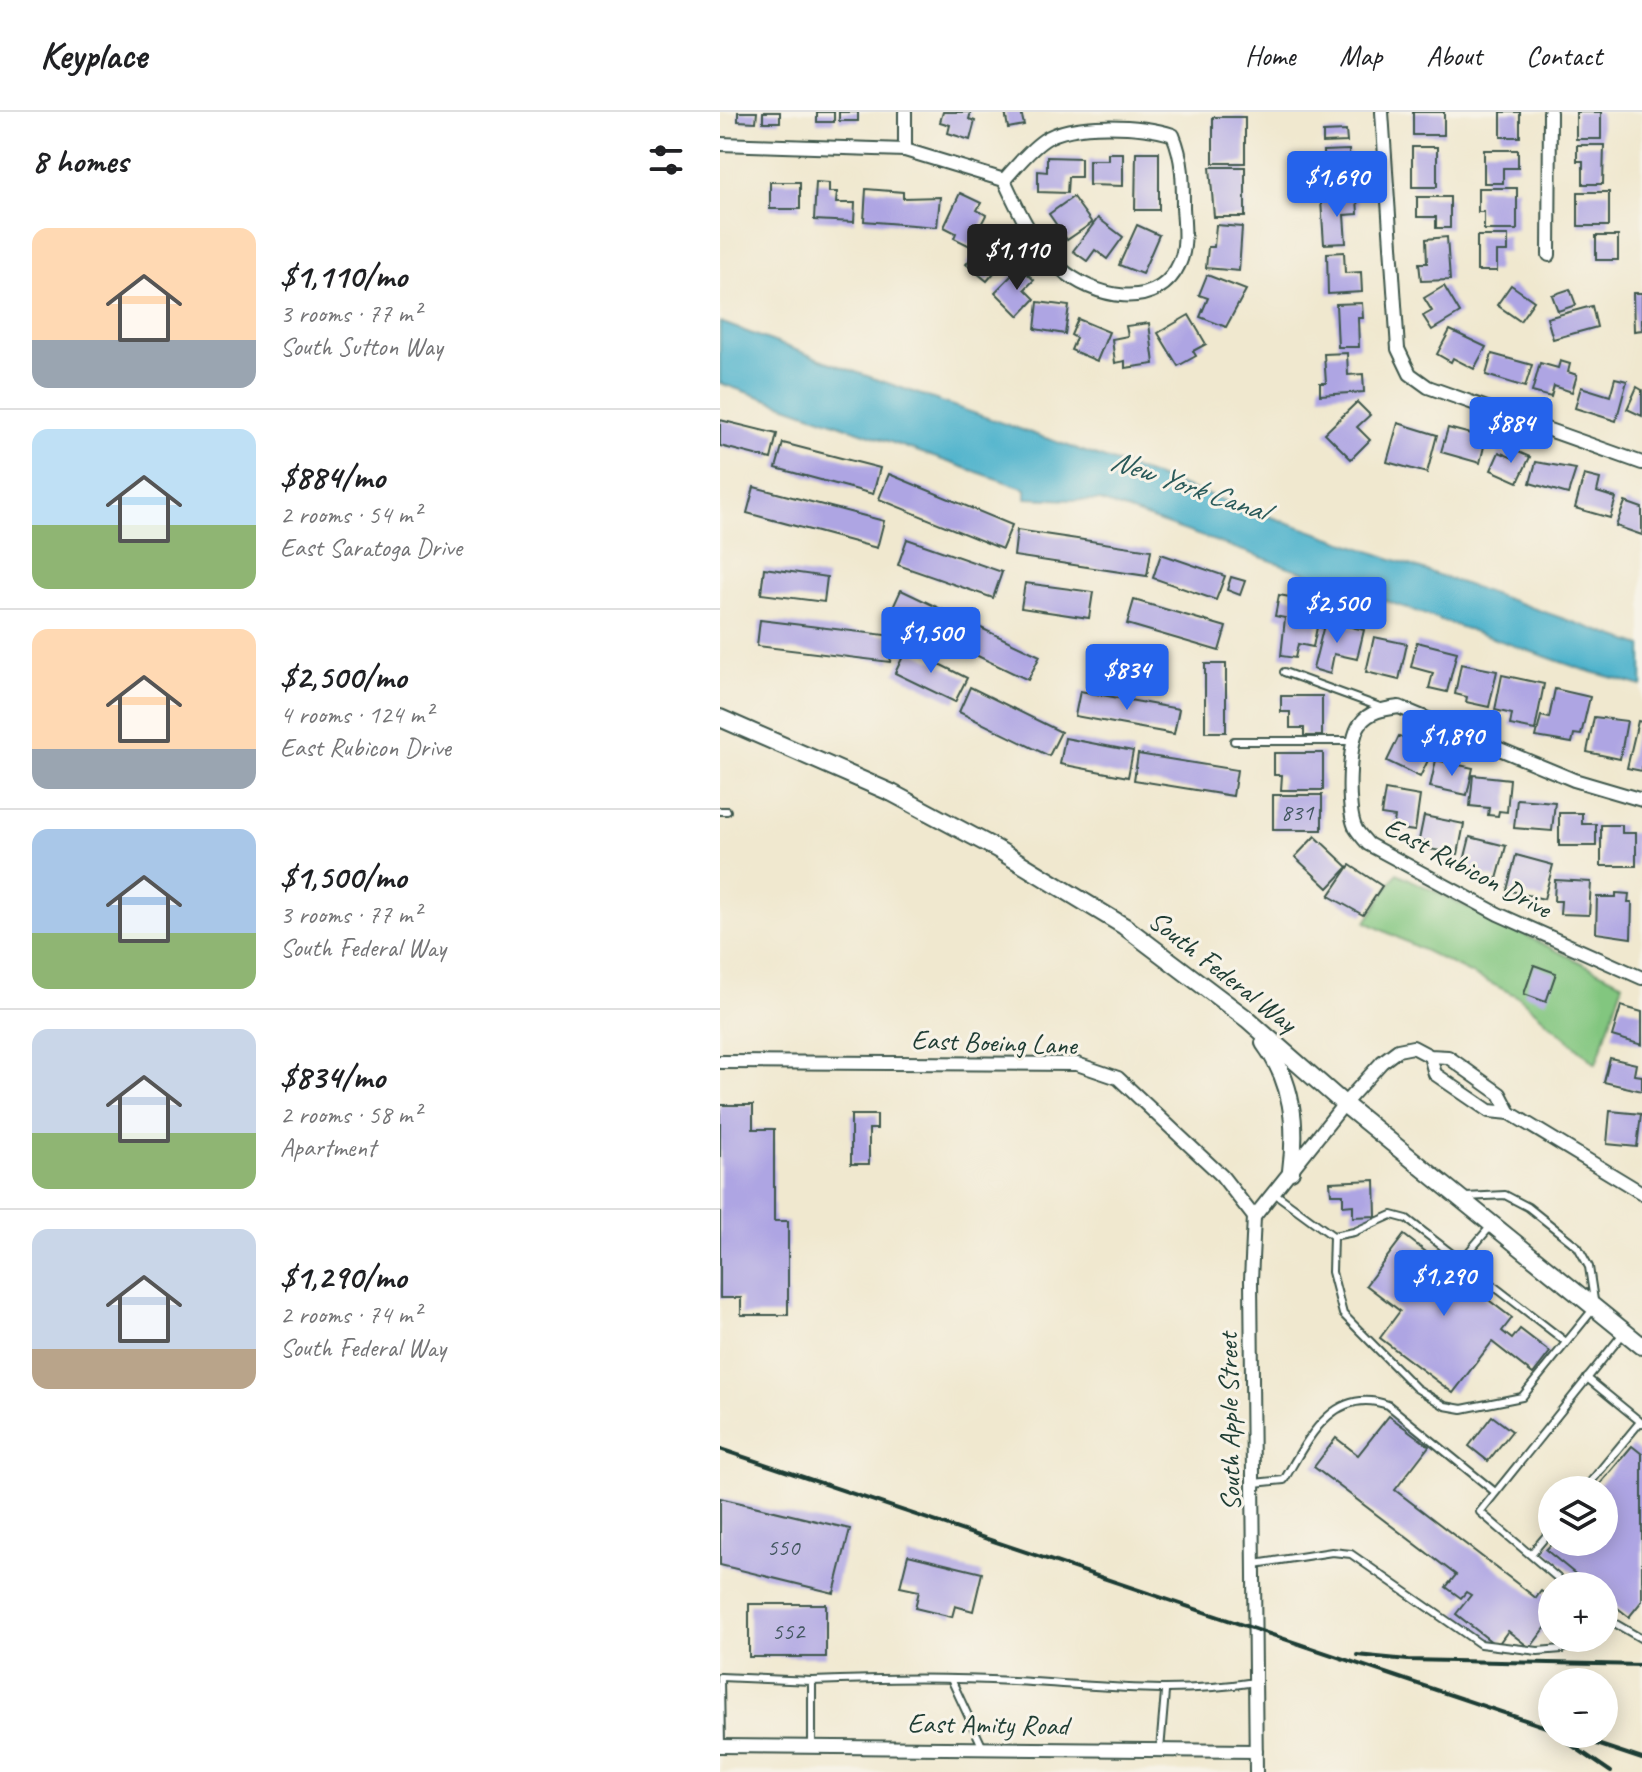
<!DOCTYPE html>
<meta charset="utf-8">
<style>
:root{--surface:#fff;--page:#f6f6f6;--text:#202124;--muted:#757577;--line:#e0e0e0;--accent:#2563eb}
body{margin:0;font-family:Caveat,sans-serif;background:var(--page);color:var(--text);height:100vh;display:flex;flex-direction:column;font-size:30px;white-space:nowrap}
*{box-sizing:border-box;margin:0}
p{font-size:26px;color:var(--muted)}
.icon{flex:none;width:44px;height:44px;fill:none;stroke:currentColor;stroke-width:2;stroke-linecap:round;stroke-linejoin:round}
.map{position:relative;flex:1;overflow:hidden}
.side{display:flex;flex-direction:column;background:var(--surface);width:720px}
.side>*{flex:none}
.fabs{position:absolute;left:818px;top:1364px;display:grid;gap:16px}
.fabs a{display:grid;place-items:center;width:80px;height:80px;border-radius:50%;background:var(--surface);box-shadow:0 4px 20px #0003;font-size:40px}
.price{position:absolute;translate:-50% -68px;padding:0 18px;border-radius:8px;background:var(--accent);color:#fff;font-size:26px;line-height:52px;filter:drop-shadow(0 2px 4px #0008)}
.price::after{content:'';position:absolute;left:50%;top:48px;width:24px;height:18px;margin-left:-12px;background:inherit;clip-path:polygon(0 0,100% 0,50% 100%)}
.price.selected{background:#222;color:#fff}
ul{padding:0;list-style:none}
li{display:flex;align-items:center;gap:24px;height:200px;padding:0 32px}
li+li{border-top:2px solid var(--line)}
li span{display:grid;place-items:center;flex:none;width:224px;height:160px;border-radius:16px;color:#555}
li>.icon{margin-inline-start:auto}
span .icon{width:96px;height:96px;fill:#fffc;stroke-width:1}
li b{font-size:34px}
h2{display:flex;justify-content:space-between;align-items:center;height:96px;padding:0 32px;font-size:34px}
header{display:flex;align-items:center;gap:48px;box-sizing:border-box;height:112px;padding:0 40px;background:var(--surface);border-bottom:2px solid var(--line)}
header strong{font-size:38px}
nav{display:flex;gap:44px;margin-inline-start:auto;font-size:28px}
main{display:flex;flex:1;min-height:0}
.map>svg:first-child{display:block}
</style>
<header>
<strong>Keyplace</strong>
<nav><a>Home</a><a>Map</a><a>About</a><a>Contact</a></nav>
</header>
<main>
<section class="side">
<h2>8 homes<svg class="icon" aria-label="filters" viewBox="0 0 24 24"><path d="M4 7h16M4 17h16"/><circle cx="9" cy="7" r="2"/><circle cx="15" cy="17" r="2"/></svg></h2>
<ul>
<li><span style="background:linear-gradient(#ffd9b3 70%,#9aa5b1 0)"><svg class="icon" aria-label="home" viewBox="0 0 24 24"><path d="M3 11l9-7 9 7M6 9v11h12V9"/></svg></span><div><b>$1,110/mo</b><p>3 rooms · 77 m²</p><p>South Sutton Way</p></div></li>
<li><span style="background:linear-gradient(#bfe0f5 60%,#8fb573 0)"><svg class="icon" aria-label="home" viewBox="0 0 24 24"><path d="M3 11l9-7 9 7M6 9v11h12V9"/></svg></span><div><b>$884/mo</b><p>2 rooms · 54 m²</p><p>East Saratoga Drive</p></div></li>
<li><span style="background:linear-gradient(#ffd9b3 75%,#9aa5b1 0)"><svg class="icon" aria-label="home" viewBox="0 0 24 24"><path d="M3 11l9-7 9 7M6 9v11h12V9"/></svg></span><div><b>$2,500/mo</b><p>4 rooms · 124 m²</p><p>East Rubicon Drive</p></div></li>
<li><span style="background:linear-gradient(#a9c7e8 65%,#8fb573 0)"><svg class="icon" aria-label="home" viewBox="0 0 24 24"><path d="M3 11l9-7 9 7M6 9v11h12V9"/></svg></span><div><b>$1,500/mo</b><p>3 rooms · 77 m²</p><p>South Federal Way</p></div></li>
<li><span style="background:linear-gradient(#c9d6e8 65%,#8fb573 0)"><svg class="icon" aria-label="home" viewBox="0 0 24 24"><path d="M3 11l9-7 9 7M6 9v11h12V9"/></svg></span><div><b>$834/mo</b><p>2 rooms · 58 m²</p><p>Apartment</p></div></li>
<li><span style="background:linear-gradient(#c9d6e8 75%,#b9a48a 0)"><svg class="icon" aria-label="home" viewBox="0 0 24 24"><path d="M3 11l9-7 9 7M6 9v11h12V9"/></svg></span><div><b>$1,290/mo</b><p>2 rooms · 74 m²</p><p>South Federal Way</p></div></li>
</ul>
</section>
<div class="map">
<svg width="922" height="1660" viewBox="0 0 922 1660">
<rect width="100%" height="100%" fill="#f7f3e8"/>
<filter id="ink" filterUnits="userSpaceOnUse"><feTurbulence type="fractalNoise" baseFrequency=".0125" numOctaves="2"/><feDisplacementMap in="SourceGraphic" scale="16" xChannelSelector="R" yChannelSelector="G"/><feConvolveMatrix kernelMatrix="1 2 1 2 8 2 1 2 1" color-interpolation-filters="sRGB"/></filter>
<filter id="wash" filterUnits="userSpaceOnUse"><feTurbulence type="fractalNoise" baseFrequency=".006" numOctaves="4" result="noise"/><feDisplacementMap in="SourceGraphic" scale="32" xChannelSelector="R" yChannelSelector="G"/><feGaussianBlur stdDeviation="1.8" result="paint"/><feColorMatrix in="noise" values="0 0 0 0 0 0 0 0 0 0 0 0 0 0 0 0 0 1.4 0 .05"/><feComposite in="paint" operator="in"/></filter>
<g filter="url(#wash)">
<rect width="100%" height="100%" fill="#f0e8cf"/>
<!-- green -->
<path fill="#82c67f" stroke="#50825a" stroke-width="2" d="M 677,761 L 903,871 L 876,952 L 799,885 L 646,810 Z"/>
<!-- water -->
<path fill="#4db2cc" stroke="#367880" stroke-width="2" d="M 0,210 L 130,258 L 922,534 L 922,574 L 861,557 L 380,389 L 306,386 L 306,377 L 0,271 Z"/>
<g id="blocks">
<!-- building -->
<g fill="#aea5e3">
<path d="M 18,0 L 37,0 L 36,10 L 18,9 Z"/>
<rect x="43" y="0" width="17" height="10"/>
<rect x="97" y="0" width="17" height="10"/>
<rect x="119" y="0" width="19" height="9"/>
<path d="M 223,0 L 251,0 L 249,7 L 255,9 L 250,28 L 228,21 L 230,13 L 220,10 Z"/>
<path d="M 285,0 L 301,0 L 304,13 L 288,16 Z"/>
<rect x="693" y="0" width="31" height="23"/>
<rect x="781" y="0" width="19" height="25"/>
<rect x="856" y="0" width="25" height="27"/>
<rect x="493" y="5" width="32" height="46"/>
<path d="M 626,19 L 627,30 L 603,31 L 603,20 Z"/>
<path d="M 857,33 L 884,33 L 883,72 L 863,72 L 863,49 L 857,49 Z"/>
<rect x="692" y="35" width="25" height="40"/>
<path d="M 629,38 L 630,77 L 604,77 L 603,39 Z"/>
<path d="M 764,38 L 798,38 L 798,56 L 783,56 L 783,71 L 764,71 Z"/>
<path d="M 416,40 L 439,40 L 439,98 L 415,98 Z"/>
<path d="M 388,41 L 403,41 L 403,74 L 369,73 L 369,48 L 388,48 Z"/>
<path d="M 327,45 L 361,46 L 361,65 L 348,65 L 347,81 L 318,80 L 318,59 L 327,60 Z"/>
<path d="M 490,55 L 525,55 L 525,105 L 494,105 Z"/>
<rect x="50" y="70" width="30" height="27"/>
<path d="M 96,70 L 109,71 L 109,80 L 117,80 L 116,91 L 135,91 L 134,110 L 94,108 Z"/>
<path d="M 758,76 L 797,76 L 797,118 L 764,118 L 764,100 L 758,100 Z"/>
<path d="M 146,77 L 183,80 L 183,86 L 220,85 L 217,115 L 144,109 Z"/>
<rect x="858" y="80" width="31" height="34"/>
<path d="M 240,81 L 261,91 L 257,98 L 266,103 L 250,134 L 234,126 L 236,121 L 224,115 Z"/>
<path d="M 353,85 L 372,111 L 347,128 L 329,102 Z"/>
<path d="M 697,85 L 730,85 L 730,116 L 716,116 L 716,105 L 697,105 Z"/>
<path d="M 637,86 L 638,102 L 624,103 L 626,131 L 604,132 L 601,88 Z"/>
<path d="M 378,106 L 403,125 L 387,147 L 375,138 L 367,149 L 353,139 Z"/>
<path d="M 417,113 L 439,123 L 422,162 L 399,153 Z"/>
<path d="M 496,113 L 522,115 L 519,159 L 486,156 L 488,135 L 494,135 Z"/>
<path d="M 757,124 L 788,124 L 788,140 L 777,140 L 777,159 L 757,159 Z"/>
<rect x="876" y="124" width="22" height="24"/>
<path d="M 727,125 L 730,168 L 701,169 L 699,151 L 707,151 L 706,127 Z"/>
<path d="M 267,127 L 275,133 L 279,129 L 292,140 L 267,169 L 246,152 Z"/>
<path d="M 624,140 L 625,161 L 641,160 L 642,180 L 608,182 L 607,141 Z"/>
<path d="M 300,155 L 314,168 L 305,177 L 315,187 L 299,204 L 275,180 Z"/>
<path d="M 487,163 L 526,178 L 506,215 L 480,205 L 488,186 L 479,183 Z"/>
<path d="M 791,173 L 814,189 L 800,209 L 777,193 Z"/>
<path d="M 724,174 L 740,201 L 712,218 L 703,204 L 712,199 L 704,186 Z"/>
<path d="M 850,177 L 856,193 L 838,199 L 832,183 Z"/>
<path d="M 913,181 L 922,181 L 922,218 L 914,219 Z"/>
<path d="M 318,190 L 349,194 L 345,222 L 315,217 Z"/>
<path d="M 642,191 L 643,206 L 638,206 L 639,235 L 618,235 L 616,192 Z"/>
<path d="M 872,194 L 877,215 L 833,227 L 827,206 Z"/>
<path d="M 469,203 L 486,232 L 473,239 L 476,244 L 458,254 L 438,221 Z"/>
<path d="M 358,207 L 389,220 L 377,249 L 351,238 L 356,226 L 351,223 Z"/>
<path d="M 429,211 L 434,252 L 405,256 L 405,249 L 395,251 L 392,227 L 408,224 L 406,214 Z"/>
<path d="M 730,218 L 766,235 L 754,257 L 733,246 L 731,250 L 717,242 Z"/>
<path d="M 627,241 L 628,263 L 643,262 L 644,280 L 600,283 L 600,271 L 606,271 L 604,242 Z"/>
<path d="M 772,242 L 812,253 L 805,275 L 766,263 Z"/>
<path d="M 840,249 L 850,252 L 848,260 L 857,263 L 852,280 L 834,274 L 831,285 L 812,280 L 820,251 L 838,256 Z"/>
<path d="M 895,266 L 907,269 L 896,309 L 855,296 L 861,275 L 890,284 Z"/>
<path d="M 917,275 L 922,278 L 922,304 L 907,297 Z"/>
<path d="M 637,290 L 650,303 L 637,315 L 650,328 L 631,347 L 605,321 Z"/>
<path d="M 0,308 L 57,322 L 51,347 L 0,334 Z"/>
<path d="M 678,311 L 717,323 L 707,361 L 667,350 Z"/>
<path d="M 728,316 L 766,326 L 760,351 L 721,340 Z"/>
<path d="M 63,331 L 160,356 L 153,382 L 56,356 Z"/>
<path d="M 796,339 L 810,345 L 798,370 L 771,358 L 779,340 L 793,346 Z"/>
<path d="M 816,350 L 856,357 L 848,382 L 810,371 Z"/>
<path d="M 169,362 L 292,413 L 282,437 L 159,387 Z"/>
<path d="M 864,363 L 880,367 L 877,380 L 896,386 L 890,406 L 855,396 Z"/>
<path d="M 34,375 L 164,409 L 157,436 L 27,401 Z"/>
<path d="M 905,390 L 922,396 L 922,423 L 896,414 Z"/>
<path d="M 297,418 L 431,438 L 427,464 L 294,444 Z"/>
<path d="M 187,427 L 282,460 L 273,486 L 178,453 Z"/>
<path d="M 441,442 L 505,464 L 496,488 L 433,466 Z"/>
<path d="M 44,456 L 107,465 L 104,490 L 41,482 Z"/>
<path d="M 511,465 L 525,469 L 520,483 L 507,478 Z"/>
<path d="M 305,471 L 373,480 L 369,506 L 301,496 Z"/>
<path d="M 181,478 L 320,544 L 308,568 L 170,502 Z"/>
<path d="M 559,483 L 602,491 L 593,535 L 578,532 L 575,546 L 561,544 L 565,506 L 555,504 Z"/>
<path d="M 414,488 L 506,515 L 499,539 L 407,512 Z"/>
<path d="M 40,508 L 174,524 L 170,550 L 37,534 Z"/>
<path d="M 605,509 L 644,518 L 637,547 L 614,542 L 610,562 L 593,557 Z"/>
<path d="M 654,525 L 687,532 L 679,568 L 646,560 Z"/>
<path d="M 697,530 L 737,540 L 727,580 L 709,576 L 713,561 L 691,555 Z"/>
<path d="M 187,536 L 247,566 L 235,590 L 175,561 Z"/>
<rect x="485" y="552" width="21" height="68"/>
<path d="M 741,552 L 777,559 L 769,595 L 746,590 L 747,585 L 735,582 Z"/>
<path d="M 782,563 L 824,572 L 815,618 L 790,613 L 792,602 L 775,598 Z"/>
<path d="M 250,575 L 341,620 L 329,644 L 239,600 Z"/>
<path d="M 835,577 L 870,585 L 861,623 L 854,622 L 852,631 L 816,625 L 821,604 L 829,606 Z"/>
<path d="M 360,579 L 459,597 L 454,622 L 355,604 Z"/>
<path d="M 561,584 L 602,584 L 602,624 L 584,624 L 584,616 L 570,616 L 570,600 L 561,600 Z"/>
<path d="M 874,605 L 907,609 L 900,647 L 867,640 Z"/>
<path d="M 918,609 L 922,610 L 922,659 L 907,656 Z"/>
<path d="M 679,624 L 712,640 L 700,665 L 667,649 Z"/>
<path d="M 345,626 L 413,639 L 408,665 L 340,652 Z"/>
<path d="M 554,641 L 603,641 L 603,678 L 561,678 L 562,663 L 554,663 Z"/>
<path d="M 418,642 L 517,658 L 513,684 L 414,668 Z"/>
<path d="M 716,648 L 753,656 L 747,683 L 710,675 Z"/>
<path d="M 753,663 L 790,667 L 787,700 L 779,699 L 778,704 L 768,703 L 769,696 L 750,694 Z"/>
<path d="M 665,678 L 700,684 L 695,719 L 673,716 L 675,705 L 661,703 Z"/>
<rect x="553" y="683" width="49" height="35"/>
<path d="M 797,687 L 835,690 L 832,719 L 794,716 Z"/>
<path d="M 839,701 L 862,701 L 862,712 L 876,712 L 876,734 L 839,734 Z"/>
<path d="M 704,704 L 744,712 L 738,742 L 709,737 L 710,730 L 699,728 Z"/>
<path d="M 881,713 L 902,713 L 902,721 L 916,721 L 916,754 L 881,754 Z"/>
<path d="M 595,724 L 628,755 L 608,776 L 575,745 Z"/>
<path d="M 750,725 L 786,734 L 777,767 L 742,757 Z"/>
<path d="M 796,743 L 833,753 L 824,787 L 787,778 Z"/>
<path d="M 630,753 L 662,774 L 643,803 L 609,784 Z"/>
<path d="M 835,768 L 871,770 L 869,803 L 840,802 L 841,789 L 834,789 Z"/>
<path d="M 896,781 L 909,782 L 908,790 L 912,790 L 911,826 L 876,821 L 877,785 L 896,785 Z"/>
<path d="M 814,853 L 836,861 L 826,890 L 804,882 Z"/>
<path d="M 901,894 L 922,900 L 922,933 L 892,924 Z"/>
<path d="M 890,946 L 916,952 L 914,963 L 922,964 L 922,979 L 884,970 Z"/>
<path d="M 0,993 L 33,993 L 33,1017 L 54,1017 L 54,1109 L 68,1109 L 68,1203 L 21,1203 L 21,1186 L 0,1186 Z"/>
<path d="M 890,999 L 921,1002 L 917,1035 L 887,1032 Z"/>
<path d="M 131,1003 L 157,1003 L 157,1017 L 149,1017 L 149,1052 L 131,1052 Z"/>
<path d="M 655,1068 L 656,1104 L 633,1105 L 633,1093 L 623,1094 L 623,1082 L 611,1082 L 610,1070 Z"/>
<path d="M 684,1123 L 792,1206 L 782,1219 L 792,1227 L 800,1217 L 830,1240 L 813,1262 L 772,1230 L 733,1281 L 660,1226 L 680,1199 L 646,1173 Z"/>
<path d="M 669,1304 L 709,1334 L 675,1378 L 816,1486 L 821,1479 L 832,1488 L 832,1507 L 810,1536 L 788,1519 L 777,1534 L 736,1502 L 751,1483 L 746,1480 L 741,1486 L 726,1475 L 736,1463 L 594,1355 L 616,1326 L 638,1343 Z"/>
<path d="M 772,1304 L 792,1319 L 768,1349 L 749,1334 Z"/>
<path d="M 912,1334 L 922,1342 L 922,1489 L 909,1505 L 884,1485 L 884,1474 L 870,1474 L 826,1438 L 833,1430 L 884,1430 L 884,1378 L 875,1378 Z"/>
<path d="M 0,1386 L 130,1417 L 114,1481 L 0,1453 Z"/>
<path d="M 188,1443 L 262,1461 L 253,1499 L 235,1494 L 232,1505 L 195,1496 L 199,1479 L 180,1475 Z"/>
<rect x="29" y="1492" width="77" height="53"/>
</g>
</g>
</g>
<g filter="url(#ink)">
<use href="#blocks" fill-opacity="0" stroke="#3e574b" stroke-width="2"/>
<g fill="none" stroke-linecap="round" stroke-linejoin="round">
<defs>
<g id="lane">
<path d="M 564,560 L 660,595"/>
<path d="M 514,629 L 632,629"/>
<path d="M 0,699 L 7,699"/>
<path d="M 553,1080 L 613,1124 L 634,1120 L 672,1103 L 687,1107 L 846,1230"/>
<path d="M 613,1124 L 612,1160 L 623,1202 L 696,1276 L 725,1294 L 742,1297 L 802,1285 L 875,1195 L 869,1155 L 858,1135 L 808,1095 L 785,1083 L 746,1085"/>
<path d="M 741,1149 L 770,1115"/>
<path d="M 867,1266 L 922,1311"/>
<path d="M 534,1371 L 564,1368 C 587,1329 612,1273 668,1293 L 775,1380"/>
<path d="M 864,1378 L 920,1310"/>
<path d="M 811,1442 L 832,1417"/>
<path d="M 535,1452 L 612,1440 L 631,1442 L 760,1532 L 818,1539 L 842,1537 L 863,1526"/>
<path d="M 847,1474 L 760,1400 L 902,1223"/>
<path d="M 884,1505 L 922,1527"/>
<path d="M 0,1565 L 92,1569 L 92,1633"/>
<path d="M 0,1565 L 1,1634"/>
<path d="M 231,1567 L 263,1636"/>
<path d="M 92,1569 C 159,1566 226,1565 293,1569 C 378,1573 449,1584 535,1570"/>
<path d="M 440,1638 L 445,1580"/>
</g>
<g id="street">
<path d="M 662,0 L 678,237 L 690,262 L 708,275 L 922,351"/>
<path d="M 0,32 L 185,38 L 284,68 C 296,55 308,39 324,28 C 352,9 422,13 453,23 C 463,47 463,69 463,95 C 464,113 467,134 460,150 C 438,202 372,185 340,156 C 313,132 299,100 284,68"/>
<path d="M 185,38 L 185,0"/>
<path d="M 829,143 L 830,0"/>
<path d="M 922,688 L 854,668 L 679,595 C 664,597 649,599 640,612 C 628,628 626,699 636,717 C 639,722 644,727 648,732 L 778,802 L 922,866"/>
<path d="M 0,950 L 357,952 L 398,966 L 502,1064 L 534,1105"/>
<path d="M 790,1001 L 922,1081"/>
<path d="M 0,1634 L 536,1639"/>
<path d="M 536,1660 L 531,1168 L 534,1105 L 624,992 L 662,950 L 678,938 L 693,935 L 710,944 L 728,945 L 780,982 L 790,1001 L 769,999 L 715,962 L 710,944"/>
</g>
<g id="secondary">
<path d="M 0,606 L 172,681 L 277,737 L 404,814 L 527,907 L 624,992 L 922,1234"/>
<path d="M 544,931 C 573,970 577,1012 571,1059"/>
</g>
</defs>
<!-- lane casing -->
<use href="#lane" stroke="#3e574b" stroke-width="10"/>
<!-- street casing -->
<use href="#street" stroke="#3e574b" stroke-width="16"/>
<!-- secondary casing -->
<use href="#secondary" stroke="#3e574b" stroke-width="20"/>
<!-- lane -->
<use href="#lane" stroke="#fff" stroke-width="6"/>
<!-- street -->
<use href="#street" stroke="#fff" stroke-width="12"/>
<!-- secondary -->
<use href="#secondary" stroke="#fff" stroke-width="16"/>
<!-- rail -->
<g stroke="#1f3d34" stroke-width="4">
<path d="M 0,1337 L 832,1617"/>
<path d="M 637,1543 L 688,1548 L 922,1553"/>
<path d="M 847,1622 L 922,1647"/>
<path d="M 847,1630 L 891,1660"/>
</g>
</g>
</g>
<g text-anchor="middle" dominant-baseline="central" stroke-width="6" stroke-linejoin="round" paint-order="stroke">
<!-- number labels -->
<g font-size="24" fill="#435760">
<text x="577" y="700">831</text>
<text x="63" y="1435">550</text>
<text x="68" y="1519">552</text>
</g>
<!-- street labels -->
<g font-size="28" fill="#1f3d34" stroke="#f7f3e8">
<text transform="translate(748 755) rotate(28)">East Rubicon Drive</text>
<text transform="translate(503 859) rotate(38)">South Federal Way</text>
<text transform="translate(274 930) rotate(2)">East Boeing Lane</text>
<text transform="translate(509 1310) rotate(-91)">South Apple Street</text>
<text transform="translate(268 1612) rotate(1)">East Amity Road</text>
</g>
<!-- water labels -->
<g font-size="30" font-style="italic" fill="#2a5a5a" stroke="#f7f3e8">
<text transform="translate(469 373) rotate(19)">New York Canal</text>
</g>
</g>
</svg>
<div class="fabs">
<a><svg class="icon" aria-label="layers" viewBox="0 0 24 24"><path d="M12 4l9 5-9 5-9-5zM3 14l9 5 9-5"/></svg></a>
<a>+</a>
<a>−</a>
</div>
<b class="price" style="left:617px;top:107px">$1,690</b>
<b class="price selected" style="left:297px;top:180px">$1,110</b>
<b class="price" style="left:791px;top:353px">$884</b>
<b class="price" style="left:617px;top:533px">$2,500</b>
<b class="price" style="left:211px;top:563px">$1,500</b>
<b class="price" style="left:407px;top:600px">$834</b>
<b class="price" style="left:732px;top:666px">$1,890</b>
<b class="price" style="left:724px;top:1206px">$1,290</b>
</div>
</main>
